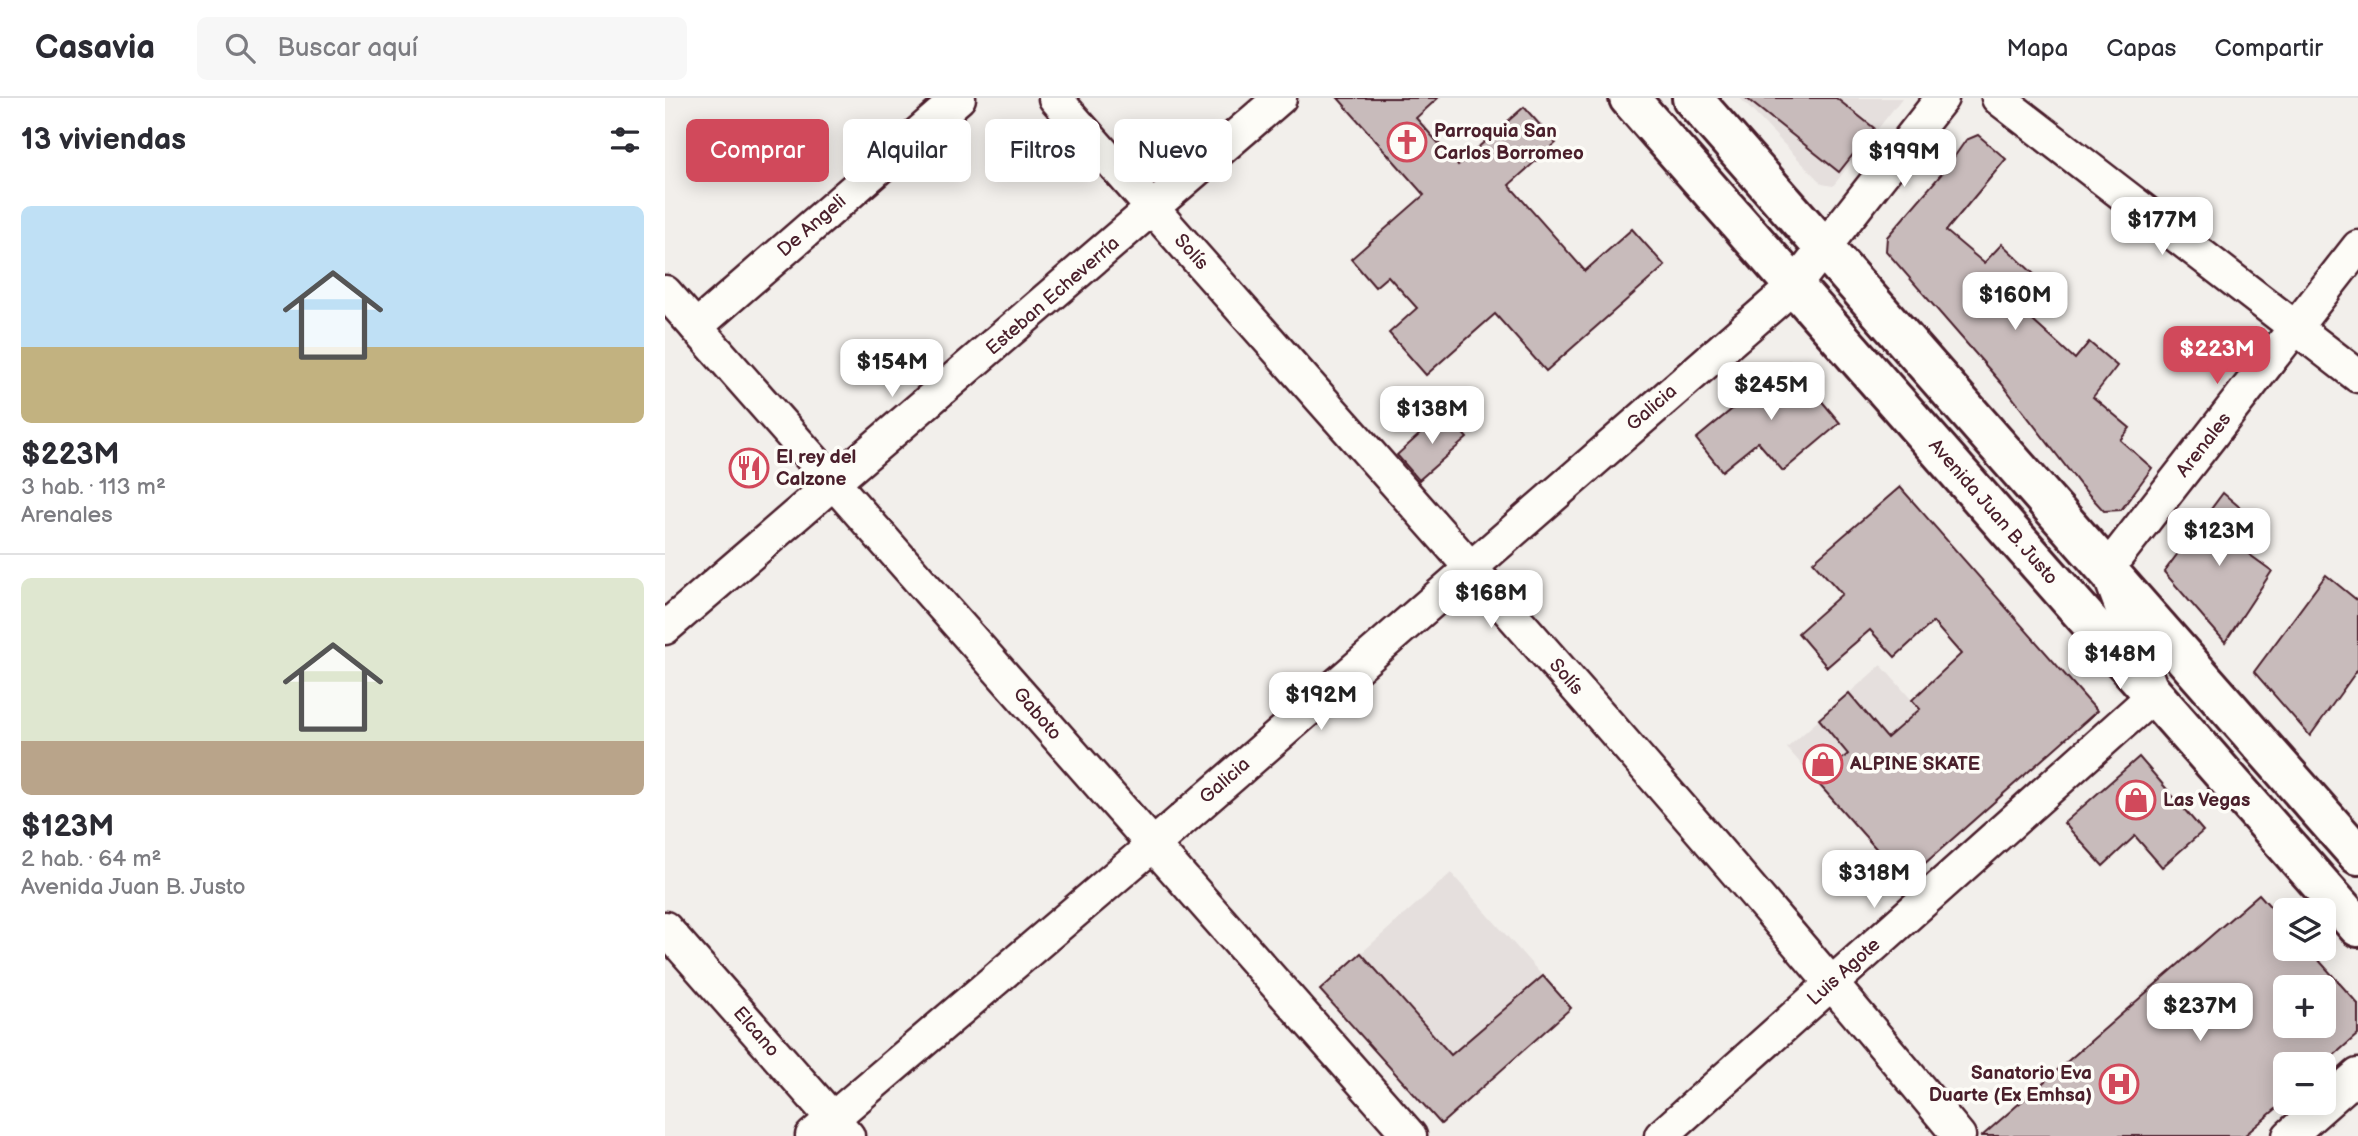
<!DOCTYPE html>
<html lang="es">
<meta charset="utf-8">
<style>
:root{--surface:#fff;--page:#f7f7f7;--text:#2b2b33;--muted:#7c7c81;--line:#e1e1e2;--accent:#d1495b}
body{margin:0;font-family:"Balsamiq Sans",sans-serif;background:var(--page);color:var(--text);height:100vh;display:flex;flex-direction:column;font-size:26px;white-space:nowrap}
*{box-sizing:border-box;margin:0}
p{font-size:23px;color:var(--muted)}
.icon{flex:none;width:38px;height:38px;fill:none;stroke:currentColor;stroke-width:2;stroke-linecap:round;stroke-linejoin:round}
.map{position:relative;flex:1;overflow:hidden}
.side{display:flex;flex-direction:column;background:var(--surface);width:665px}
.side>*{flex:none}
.top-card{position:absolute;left:21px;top:21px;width:665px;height:63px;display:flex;gap:14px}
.buttons{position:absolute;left:1608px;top:800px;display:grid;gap:14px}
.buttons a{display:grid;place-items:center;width:63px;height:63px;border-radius:10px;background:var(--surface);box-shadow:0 4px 18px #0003;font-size:35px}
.price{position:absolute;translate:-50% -60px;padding:0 16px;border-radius:14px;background:#fff;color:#222;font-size:23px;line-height:46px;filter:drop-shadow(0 2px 4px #0008)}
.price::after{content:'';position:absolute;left:50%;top:42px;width:21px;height:16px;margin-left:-10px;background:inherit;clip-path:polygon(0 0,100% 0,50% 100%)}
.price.active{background:var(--accent);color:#fff}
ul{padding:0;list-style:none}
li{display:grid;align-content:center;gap:14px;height:371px;padding:0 21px}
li+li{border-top:2px solid var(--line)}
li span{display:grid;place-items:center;height:217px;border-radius:10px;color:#555}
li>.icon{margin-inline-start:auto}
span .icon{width:126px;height:126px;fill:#fffc;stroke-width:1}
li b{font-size:30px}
h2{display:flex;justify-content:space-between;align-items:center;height:84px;padding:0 21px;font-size:30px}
.pill{padding:0 24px;border-radius:10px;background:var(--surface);box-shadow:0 4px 18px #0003;font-size:24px;line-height:63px}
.pill.active{background:var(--accent);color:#fff}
header{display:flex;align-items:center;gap:42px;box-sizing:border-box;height:98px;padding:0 35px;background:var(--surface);border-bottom:2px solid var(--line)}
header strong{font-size:33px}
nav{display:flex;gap:38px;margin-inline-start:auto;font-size:24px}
.search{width:490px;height:63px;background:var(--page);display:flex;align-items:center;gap:18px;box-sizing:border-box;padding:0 24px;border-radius:10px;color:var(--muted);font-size:26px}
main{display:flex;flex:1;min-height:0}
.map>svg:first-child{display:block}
</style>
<header>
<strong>Casavia</strong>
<div class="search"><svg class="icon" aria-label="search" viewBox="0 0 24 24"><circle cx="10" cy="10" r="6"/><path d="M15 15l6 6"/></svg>Buscar aquí</div>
<nav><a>Mapa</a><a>Capas</a><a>Compartir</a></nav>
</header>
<main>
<section class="side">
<h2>13 viviendas<svg class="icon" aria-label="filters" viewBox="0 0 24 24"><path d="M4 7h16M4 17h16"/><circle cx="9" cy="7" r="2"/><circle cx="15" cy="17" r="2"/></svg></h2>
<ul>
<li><span style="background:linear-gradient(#bfe0f5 65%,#c2b280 0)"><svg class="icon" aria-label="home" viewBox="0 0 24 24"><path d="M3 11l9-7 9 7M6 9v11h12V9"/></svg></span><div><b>$223M</b><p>3 hab. · 113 m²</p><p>Arenales</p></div></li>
<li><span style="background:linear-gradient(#dfe7d0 75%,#b9a48a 0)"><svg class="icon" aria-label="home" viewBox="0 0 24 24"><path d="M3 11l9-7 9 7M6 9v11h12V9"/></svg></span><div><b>$123M</b><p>2 hab. · 64 m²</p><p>Avenida Juan B. Justo</p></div></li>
</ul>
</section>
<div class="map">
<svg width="1693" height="1038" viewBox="0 0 1693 1038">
<rect width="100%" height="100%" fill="#f2efeb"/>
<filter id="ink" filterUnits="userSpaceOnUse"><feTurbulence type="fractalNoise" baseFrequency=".0143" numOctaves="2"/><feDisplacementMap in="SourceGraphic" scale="14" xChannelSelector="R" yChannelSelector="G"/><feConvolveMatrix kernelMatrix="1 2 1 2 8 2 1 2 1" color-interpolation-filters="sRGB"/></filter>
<g filter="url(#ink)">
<!-- built -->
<g fill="#e5dfdd">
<path d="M 1075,0 L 1237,0 L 1168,88 L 1157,86 Z"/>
<path d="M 1216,567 L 1334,701 L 1240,783 L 1122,650 Z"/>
<path d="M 786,775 L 906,910 L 776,1026 L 655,892 Z"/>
</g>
<!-- building -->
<g fill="#c8bbbb" stroke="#4a1f2b" stroke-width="2" fill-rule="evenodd">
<path d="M 673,0 L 773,0 L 751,20 L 793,67 L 859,9 L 891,45 L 844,87 L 920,173 L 967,131 L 1000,168 L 881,273 L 830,216 L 761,277 L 724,235 L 752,210 L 723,178 L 710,189 L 686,161 L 759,97 Z"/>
<path d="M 1081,0 L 1171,0 L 1209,30 L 1174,74 Z"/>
<path d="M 1313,37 L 1341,61 L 1281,133 L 1319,165 L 1337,146 L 1372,179 L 1347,204 L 1410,261 L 1424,244 L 1452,268 L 1428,299 L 1465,330 L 1455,342 L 1487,370 L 1456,412 L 1439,413 L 1416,388 L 1337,286 L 1221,153 L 1222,139 L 1280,72 L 1301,42 Z"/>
<path d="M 1124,264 L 1175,325 L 1118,373 L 1093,344 L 1057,373 L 1031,341 Z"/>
<path d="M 779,314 L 802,340 L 754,382 L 732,357 Z"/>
<path d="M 1235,389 L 1432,613 L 1240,783 L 1151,683 L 1183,656 L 1154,621 L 1184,595 L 1222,640 L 1255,611 L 1247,602 L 1296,556 L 1268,524 L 1230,559 L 1205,532 L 1162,569 L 1133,535 L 1177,496 L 1148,464 Z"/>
<path d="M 1558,395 L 1591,423 L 1574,449 L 1607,473 L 1560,544 L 1499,474 Z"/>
<path d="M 1661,477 L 1693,503 L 1693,571 L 1645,638 L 1589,574 Z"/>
<path d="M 1474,659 L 1538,733 L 1497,769 L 1470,738 L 1438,768 L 1399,725 Z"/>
<path d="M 1594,796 L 1620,825 L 1620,850 L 1643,850 L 1693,906 L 1693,936 L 1659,966 L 1620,966 L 1620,1002 L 1612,1010 L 1579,1038 L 1317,1038 ZM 1620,889 L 1659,889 L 1659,928 L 1620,928 Z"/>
<path d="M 696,855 L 786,957 L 878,878 L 906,910 L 776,1026 L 655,892 Z"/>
</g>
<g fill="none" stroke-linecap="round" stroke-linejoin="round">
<defs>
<g id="street">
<path d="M 390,0 C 693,345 1002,684 1294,1038"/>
<path d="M 1333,0 L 1693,278"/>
<path d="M 0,194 L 745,1038"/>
<path d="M 31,229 L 294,0"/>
<path d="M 0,530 L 615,0"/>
<path d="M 0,830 L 183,1038"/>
<path d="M 147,1038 L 488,747 L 1129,188 L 1277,0"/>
<path d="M 996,1038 L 1489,597 L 1442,471 L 1693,149"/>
<path d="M 1624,1038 L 1693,977"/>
</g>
<g id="primary">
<path d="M 964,0 L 1693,829"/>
<path d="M 1027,0 L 1693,757"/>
</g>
</defs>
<!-- street casing -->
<use href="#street" stroke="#4a1f2b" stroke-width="37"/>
<!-- primary casing -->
<use href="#primary" stroke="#4a1f2b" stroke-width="44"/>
<!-- street -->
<use href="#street" stroke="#fdfcf7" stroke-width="32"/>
<!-- primary -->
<use href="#primary" stroke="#fdfcf7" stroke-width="38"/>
</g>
</g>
<!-- icons -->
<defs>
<symbol id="church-ring" viewBox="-11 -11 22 22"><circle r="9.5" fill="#fdfcf7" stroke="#d1495b" stroke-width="1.5"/><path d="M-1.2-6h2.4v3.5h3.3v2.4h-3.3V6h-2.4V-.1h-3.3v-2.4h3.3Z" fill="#d1495b"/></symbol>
<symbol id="restaurant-ring" viewBox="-11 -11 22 22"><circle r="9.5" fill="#fdfcf7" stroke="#d1495b" stroke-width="1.5"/><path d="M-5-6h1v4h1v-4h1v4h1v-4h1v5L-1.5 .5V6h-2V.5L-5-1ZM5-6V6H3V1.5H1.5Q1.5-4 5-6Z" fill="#d1495b"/></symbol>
<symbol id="shop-ring" viewBox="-11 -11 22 22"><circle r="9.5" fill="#fdfcf7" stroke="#d1495b" stroke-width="1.5"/><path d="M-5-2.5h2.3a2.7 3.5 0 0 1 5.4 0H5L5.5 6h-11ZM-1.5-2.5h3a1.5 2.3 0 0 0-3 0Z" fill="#d1495b"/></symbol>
<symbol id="hospital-ring" viewBox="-11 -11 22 22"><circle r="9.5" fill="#fdfcf7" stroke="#d1495b" stroke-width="1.5"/><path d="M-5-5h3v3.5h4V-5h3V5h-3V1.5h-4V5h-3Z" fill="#d1495b"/></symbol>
</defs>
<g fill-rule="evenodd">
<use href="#church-ring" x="720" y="22" width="44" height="44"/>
<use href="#restaurant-ring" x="62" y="348" width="44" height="44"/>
<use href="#shop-ring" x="1136" y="644" width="44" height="44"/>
<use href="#shop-ring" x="1449" y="680" width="44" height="44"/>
<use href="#hospital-ring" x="1432" y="964" width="44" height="44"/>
</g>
<g text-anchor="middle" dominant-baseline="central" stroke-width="7" stroke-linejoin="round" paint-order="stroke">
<!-- poi labels -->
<g font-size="19" font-weight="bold" fill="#4a1f2b" stroke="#fdfcf7" text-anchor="start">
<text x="769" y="33">Parroquia San<tspan x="769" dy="22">Carlos Borromeo</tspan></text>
<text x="111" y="359">El rey del<tspan x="111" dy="22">Calzone</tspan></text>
<text x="1185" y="666">ALPINE SKATE</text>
<text x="1498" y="702">Las Vegas</text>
<text x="1427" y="975" text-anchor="end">Sanatorio Eva<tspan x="1427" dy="22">Duarte (Ex Emhsa)</tspan></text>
</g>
<!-- street labels -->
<g font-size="19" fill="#4a1f2b" stroke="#fdfcf7">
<text transform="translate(147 128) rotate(-41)">De Angeli</text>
<text transform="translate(526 154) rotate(48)">Solís</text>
<text transform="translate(388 198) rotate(-41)">Esteban Echeverría</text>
<text transform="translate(987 310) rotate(-41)">Galicia</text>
<text transform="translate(1539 347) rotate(-52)">Arenales</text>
<text transform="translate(1328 414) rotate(49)">Avenida Juan B. Justo</text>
<text transform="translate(901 579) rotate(49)">Solís</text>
<text transform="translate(372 616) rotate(49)">Gaboto</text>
<text transform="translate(560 683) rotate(-41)">Galicia</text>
<text transform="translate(1179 874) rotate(-42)">Luis Agote</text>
<text transform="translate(91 934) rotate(49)">Elcano</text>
</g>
</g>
</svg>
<div class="buttons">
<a><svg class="icon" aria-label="layers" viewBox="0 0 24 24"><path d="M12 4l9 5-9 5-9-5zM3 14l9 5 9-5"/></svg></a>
<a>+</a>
<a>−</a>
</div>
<b class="price" style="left:1239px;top:91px">$199M</b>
<b class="price" style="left:1497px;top:159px">$177M</b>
<b class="price" style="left:1350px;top:234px">$160M</b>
<b class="price active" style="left:1552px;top:288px">$223M</b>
<b class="price" style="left:227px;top:301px">$154M</b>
<b class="price" style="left:1106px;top:324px">$245M</b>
<b class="price" style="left:767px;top:348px">$138M</b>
<b class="price" style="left:1554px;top:470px">$123M</b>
<b class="price" style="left:826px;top:532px">$168M</b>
<b class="price" style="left:1455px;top:593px">$148M</b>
<b class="price" style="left:656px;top:634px">$192M</b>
<b class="price" style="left:1209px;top:812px">$318M</b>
<b class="price" style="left:1535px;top:945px">$237M</b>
<div class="top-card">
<a class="pill active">Comprar</a>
<a class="pill">Alquilar</a>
<a class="pill">Filtros</a>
<a class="pill">Nuevo</a>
</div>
</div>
</main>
